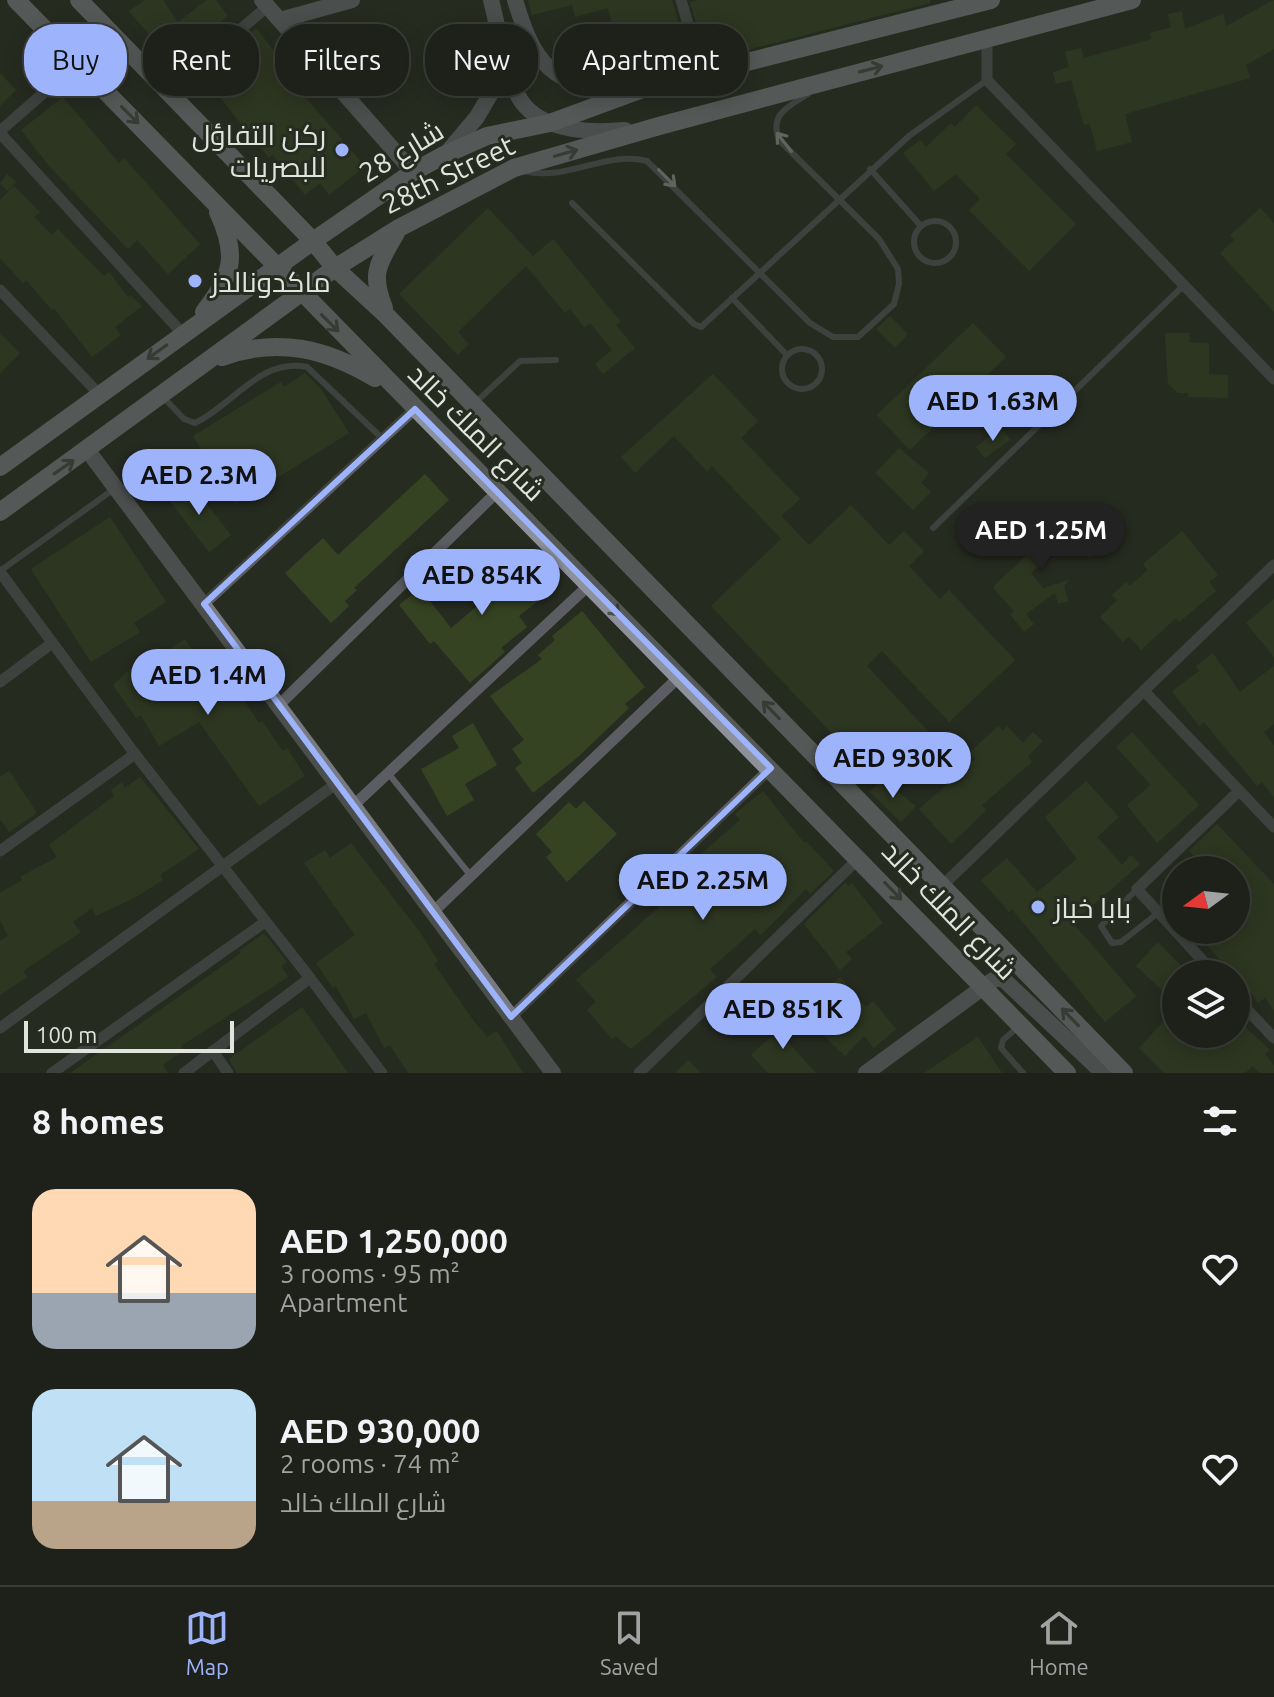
<!DOCTYPE html>
<meta charset="utf-8">
<style>
:root{--surface:#1d2119;--page:#252922;--text:#f1f3f6;--muted:#a0a3a2;--line:#3b3e38;--accent:#9db4fd}
body{margin:0;font-family:Ubuntu,Cairo,sans-serif;background:var(--page);color:var(--text);height:100vh;display:flex;flex-direction:column;font-size:30px;white-space:nowrap}
*{box-sizing:border-box;margin:0}
p{font-size:26px;color:var(--muted)}
.icon{flex:none;width:44px;height:44px;fill:none;stroke:currentColor;stroke-width:2;stroke-linecap:round;stroke-linejoin:round}
.map{position:relative;height:1073px;overflow:hidden}
.details{display:flex;flex-direction:column;background:var(--surface);flex:1}
.details>*{flex:none}
.hud{position:absolute;left:24px;top:24px;width:800px;height:72px;display:flex;gap:16px}
.needle{width:52px;rotate:255deg}
.buttons{position:absolute;left:1162px;top:856px;display:grid;gap:16px}
.buttons a{display:grid;place-items:center;width:88px;height:88px;border-radius:50%;background:var(--surface);box-shadow:0 4px 20px #0003,0 0 0 2px var(--line);font-size:40px}
.scale{position:absolute;left:24px;bottom:20px;width:210px;box-sizing:border-box;padding-left:8px;border:4px solid #e2e5de;border-top:0;font-size:22px;line-height:28px;white-space:nowrap;color:#e2e5de;-webkit-text-stroke:6px #272c21;paint-order:stroke}
.price{position:absolute;translate:-50% -68px;padding:0 18px;border-radius:28px;background:var(--accent);color:#111;font-size:26px;line-height:52px;filter:drop-shadow(0 2px 4px #0008)}
.price::after{content:'';position:absolute;left:50%;top:48px;width:24px;height:18px;margin-left:-12px;background:inherit;clip-path:polygon(0 0,100% 0,50% 100%)}
.price.current{background:#222;color:#fff}
ul{padding:0;list-style:none}
li{display:flex;align-items:center;gap:24px;height:200px;padding:0 32px}
li span{display:grid;place-items:center;flex:none;width:224px;height:160px;border-radius:24px;color:#555}
li>.icon{margin-inline-start:auto}
span .icon{width:96px;height:96px;fill:#fffc;stroke-width:1}
li b{font-size:34px}
h2{display:flex;justify-content:space-between;align-items:center;height:96px;padding:0 32px;font-size:34px}
.pill{padding:0 28px;border-radius:32px;background:var(--surface);box-shadow:0 4px 20px #0003,0 0 0 2px var(--line);font-size:28px;line-height:72px}
.pill.current{background:var(--accent);color:#111}
.tabs{display:flex;justify-content:space-around;align-items:center;height:112px;border-top:2px solid var(--line);background:var(--surface);font-size:22px;color:var(--muted)}
.tabs a{display:grid;justify-items:center;gap:4px}
.tabs .current{color:var(--accent)}
.map>svg:first-child{display:block}
</style>
<div class="map">
<svg width="1274" height="1073" viewBox="0 0 1274 1073">
<rect width="100%" height="100%" fill="#272c21"/>
<!-- building -->
<g fill="#354322">
<path d="M 145,0 L 163,0 L 178,22 L 207,0 L 216,0 L 228,16 L 173,63 L 129,11 Z"/>
<path d="M 528,0 L 672,0 L 684,43 L 622,60 L 608,8 L 575,17 L 572,5 L 532,15 Z"/>
<path d="M 698,0 L 930,0 L 930,3 L 707,60 L 690,2 Z"/>
<path d="M 1274,0 L 1274,49 L 1246,65 L 1250,78 L 1125,114 L 1132,142 L 1097,151 L 1090,124 L 1084,125 L 1071,80 L 1056,84 L 1053,72 L 1069,67 L 1065,52 L 1081,48 L 1084,58 L 1152,39 L 1150,33 L 1171,27 L 1168,14 L 1182,11 L 1185,29 L 1223,14 L 1226,26 Z"/>
<path d="M 256,28 L 277,55 L 272,59 L 365,166 L 329,195 L 320,183 L 305,195 L 273,155 L 269,158 L 201,74 Z"/>
<path d="M 0,73 L 16,90 L 0,106 Z"/>
<path d="M 63,97 L 119,163 L 124,158 L 200,244 L 168,274 L 137,240 L 128,249 L 49,166 L 21,130 Z"/>
<path d="M 976,105 L 1016,144 L 1006,154 L 1076,224 L 1029,271 L 969,210 L 980,199 L 956,174 L 934,191 L 903,153 L 920,140 L 926,147 L 951,123 L 955,127 Z"/>
<path d="M 7,174 L 16,182 L 8,191 L 0,184 Z"/>
<path d="M 14,186 L 40,212 L 34,217 L 52,235 L 58,229 L 104,276 L 109,272 L 128,297 L 130,295 L 142,306 L 115,327 L 121,335 L 92,357 L 54,308 L 52,310 L 26,280 L 23,283 L 0,258 L 0,200 Z"/>
<path d="M 488,208 L 533,256 L 553,239 L 621,322 L 616,325 L 635,348 L 603,374 L 595,364 L 612,350 L 590,323 L 584,327 L 570,309 L 565,313 L 526,266 L 458,332 L 469,344 L 458,355 L 399,294 Z"/>
<path d="M 1260,208 L 1274,223 L 1274,312 L 1220,253 L 1234,240 L 1230,235 Z"/>
<path d="M 890,316 L 908,334 L 895,348 L 876,329 Z"/>
<path d="M 973,323 L 1006,357 L 910,450 L 877,415 Z"/>
<path d="M 1165,333 L 1190,333 L 1189,342 L 1209,343 L 1209,374 L 1228,375 L 1228,398 L 1188,397 L 1188,393 L 1178,393 L 1168,384 Z"/>
<path d="M 0,334 L 20,353 L 0,374 Z"/>
<path d="M 305,373 L 321,389 L 349,433 L 235,504 L 193,436 L 281,382 L 284,387 Z"/>
<path d="M 713,374 L 758,421 L 741,438 L 800,499 L 781,516 L 809,545 L 851,505 L 889,545 L 904,531 L 924,551 L 909,566 L 940,599 L 949,590 L 1015,660 L 949,722 L 882,651 L 867,666 L 928,731 L 876,780 L 711,606 L 781,539 L 712,466 L 707,471 L 674,436 L 635,473 L 621,457 Z"/>
<path d="M 1001,428 L 1010,440 L 985,458 L 976,447 Z"/>
<path d="M 899,448 L 929,473 L 921,483 L 931,492 L 913,510 L 875,473 Z"/>
<path d="M 425,474 L 449,500 L 354,588 L 357,590 L 345,601 L 349,606 L 331,623 L 285,573 L 323,538 L 338,555 Z"/>
<path d="M 189,482 L 231,535 L 209,552 L 168,499 Z"/>
<path d="M 1071,513 L 1100,548 L 1089,558 L 1070,537 L 1031,573 L 1043,588 L 1069,580 L 1064,586 L 1068,601 L 1058,604 L 1055,593 L 1026,614 L 1034,624 L 1024,632 L 1010,614 L 1014,612 L 993,587 Z"/>
<path d="M 110,517 L 166,602 L 134,623 L 140,632 L 91,662 L 31,569 Z"/>
<path d="M 1182,531 L 1218,575 L 1209,582 L 1216,591 L 1179,622 L 1176,618 L 1141,650 L 1129,636 L 1123,642 L 1100,617 L 1117,600 L 1112,595 L 1126,582 L 1130,586 L 1148,570 L 1143,564 Z"/>
<path d="M 526,552 L 551,591 L 519,616 L 527,627 L 501,648 L 505,652 L 470,683 L 434,641 L 430,644 L 399,605 L 420,588 L 451,628 L 482,602 L 472,591 L 492,572 L 496,575 Z"/>
<path d="M 1274,599 L 1274,657 L 1246,623 Z"/>
<path d="M 582,611 L 645,687 L 625,704 L 629,708 L 578,757 L 533,793 L 515,768 L 522,763 L 512,749 L 524,740 L 490,696 L 542,659 L 538,655 L 555,640 L 552,636 Z"/>
<path d="M 185,639 L 205,670 L 219,662 L 259,723 L 262,721 L 283,751 L 287,748 L 305,776 L 259,806 L 199,722 L 159,746 L 141,715 L 136,718 L 113,685 L 144,657 L 148,663 Z"/>
<path d="M 1213,653 L 1240,692 L 1274,666 L 1274,724 L 1264,732 L 1274,745 L 1274,797 L 1262,782 L 1257,786 L 1204,722 L 1199,726 L 1172,691 L 1199,671 L 1196,666 Z"/>
<path d="M 473,723 L 497,765 L 465,784 L 474,800 L 447,816 L 421,769 L 459,748 L 452,736 Z"/>
<path d="M 998,726 L 1003,731 L 1007,726 L 1023,743 L 1033,732 L 1043,741 L 1028,756 L 1032,762 L 982,805 L 986,810 L 951,844 L 919,809 L 975,759 L 969,753 Z"/>
<path d="M 1132,732 L 1199,805 L 1157,843 L 1127,805 L 1151,785 L 1116,747 Z"/>
<path d="M 9,771 L 37,813 L 9,832 L 0,819 L 0,777 Z"/>
<path d="M 140,777 L 199,849 L 160,875 L 163,880 L 138,896 L 96,916 L 92,908 L 73,922 L 81,932 L 23,971 L 27,977 L 0,995 L 0,941 L 8,936 L 0,920 L 0,893 L 22,880 L 20,877 L 57,857 L 49,845 L 114,796 L 111,790 L 122,782 L 125,788 Z"/>
<path d="M 882,779 L 916,806 L 901,822 L 870,792 Z"/>
<path d="M 1086,781 L 1119,817 L 1097,837 L 1122,865 L 1131,855 L 1140,864 L 1073,923 L 1136,996 L 1105,1022 L 1012,909 L 1009,912 L 981,880 L 1007,858 L 1037,892 L 1077,859 L 1045,817 Z"/>
<path d="M 763,791 L 804,843 L 806,841 L 834,871 L 810,894 L 806,889 L 761,935 L 755,929 L 710,969 L 717,977 L 631,1049 L 616,1036 L 612,1039 L 587,1010 L 596,1002 L 576,980 L 681,888 L 677,883 L 700,867 L 694,860 L 740,820 L 735,814 Z"/>
<path d="M 584,801 L 617,834 L 567,882 L 546,857 L 552,852 L 536,834 L 569,802 L 576,809 Z"/>
<path d="M 1217,824 L 1274,884 L 1274,1010 L 1265,998 L 1258,1003 L 1243,980 L 1240,983 L 1198,935 L 1204,930 L 1236,930 L 1236,870 L 1207,870 L 1189,851 Z"/>
<path d="M 351,843 L 422,935 L 438,961 L 434,964 L 473,1020 L 487,1037 L 497,1031 L 523,1073 L 408,1073 L 390,1045 L 384,1048 L 366,1013 L 354,1019 L 336,986 L 333,988 L 316,963 L 355,935 L 304,863 L 325,850 L 330,858 Z"/>
<path d="M 845,883 L 848,886 L 852,883 L 883,923 L 846,952 L 852,959 L 840,970 L 804,924 Z"/>
<path d="M 264,933 L 287,962 L 281,966 L 288,977 L 181,1046 L 184,1050 L 163,1065 L 168,1073 L 70,1073 L 241,953 L 239,951 Z"/>
<path d="M 1158,942 L 1189,974 L 1176,974 L 1176,1034 L 1190,1045 L 1202,1034 L 1236,1034 L 1236,1018 L 1270,1050 L 1265,1054 L 1274,1065 L 1274,1073 L 1259,1073 L 1253,1066 L 1245,1073 L 1164,1073 L 1139,1048 L 1174,1010 L 1161,997 L 1165,993 L 1136,966 Z"/>
<path d="M 840,977 L 866,1007 L 873,1001 L 896,1029 L 874,1048 L 864,1036 L 845,1056 L 806,1018 L 829,994 L 825,990 Z"/>
<path d="M 302,1007 L 348,1073 L 237,1073 L 229,1059 Z"/>
<path d="M 798,1012 L 806,1020 L 785,1039 L 816,1073 L 768,1073 L 751,1055 Z"/>
<path d="M 978,1037 L 1002,1073 L 924,1073 Z"/>
<path d="M 689,1060 L 700,1073 L 675,1073 Z"/>
</g>
<g fill="none" stroke-linecap="round" stroke-linejoin="round">
<!-- lane -->
<g stroke="#5b5d63" stroke-width="6">
<path d="M 870,169 L 921,226"/>
<path d="M 524,171 C 566,182 607,150 647,161 L 810,323 L 833,337 L 858,337 L 894,304 L 899,284 L 898,269 L 879,239 L 779,140 C 769,114 789,106 808,94"/>
<path d="M 572,203 L 694,324 L 701,327 L 909,136 L 987,80"/>
<circle cx="935" cy="242" r="21"/>
<path d="M 732,298 L 787,355"/>
<circle cx="802" cy="369" r="20"/>
<path d="M 163,397 L 184,419 L 195,423 C 233,405 261,357 307,367 L 383,439"/>
<path d="M 476,402 L 520,361 L 556,360"/>
<path d="M 933,528 L 1183,286"/>
<path d="M 0,571 L 114,489"/>
<path d="M 388,773 L 471,876"/>
<path d="M 1137,889 L 1101,926 L 1112,943 L 1121,942 L 1158,913"/>
<path d="M 1018,1027 L 1003,1040 L 1001,1048 L 1023,1073"/>
</g>
<!-- street -->
<g stroke="#5b5d63" stroke-width="11">
<path d="M 681,0 L 702,73"/>
<path d="M 987,39 L 987,80 L 1274,379"/>
<path d="M 167,91 L 267,7"/>
<path d="M 0,131 L 78,63"/>
<path d="M 0,133 L 182,333"/>
<path d="M 0,290 L 99,394"/>
<path d="M 0,572 L 135,754 L 310,978"/>
<path d="M 204,604 L 415,409"/>
<path d="M 0,682 L 52,643"/>
<path d="M 1144,691 L 1274,827"/>
<path d="M 279,705 L 497,492"/>
<path d="M 354,805 L 589,585"/>
<path d="M 0,851 L 135,754"/>
<path d="M 942,886 L 1274,565"/>
<path d="M 433,912 L 680,676"/>
<path d="M 1215,974 L 1137,889 L 1239,791"/>
<path d="M 1236,998 L 1274,1038"/>
<path d="M 511,1017 L 771,768"/>
<path d="M 0,1028 L 337,783"/>
<path d="M 213,1051 L 228,1073"/>
<path d="M 52,1073 L 265,922"/>
<path d="M 184,1073 L 310,978 L 382,1073"/>
<path d="M 639,1073 L 860,857"/>
</g>
<!-- secondary -->
<g stroke="#777a83" stroke-width="16">
<path d="M 262,0 L 413,172"/>
<path d="M 491,0 C 499,29 506,85 525,106 C 548,132 594,133 625,130"/>
<path d="M 515,0 C 538,79 560,87 640,88"/>
<path d="M 280,20 L 352,0"/>
<path d="M 446,154 L 477,117 L 498,81 L 499,50"/>
<path d="M 88,451 L 553,1073"/>
<path d="M 866,1073 L 993,980 L 1002,978 L 1103,1073"/>
</g>
<!-- primary -->
<g stroke="#8c909b" stroke-width="18">
<path d="M 16,0 L 1067,1073"/>
<path d="M 79,0 L 313,241 L 335,268 L 386,315 L 1124,1073"/>
<path d="M 384,308 C 370,273 378,264 396,233"/>
<path d="M 204,312 C 233,275 238,255 218,212"/>
<path d="M 222,357 C 277,337 325,348 375,378"/>
<path d="M 0,467 L 313,241 L 413,172 L 444,155 L 487,136 L 550,123 L 645,88 L 991,0"/>
<path d="M 0,512 L 335,268 L 399,228 L 514,168 L 659,126 L 1132,0"/>
</g>
</g>
<!-- one-way arrows -->
<defs><path id="oneway-shaft" d="M-6 0H5M1.5-3L5.5 0L1.5 3" fill="none" stroke-width="1.6" stroke-linecap="round" stroke-linejoin="round" transform="scale(2)"/></defs>
<g stroke="#4a4f4c">
<use href="#oneway-shaft" transform="translate(871 69) rotate(-14)"/>
<use href="#oneway-shaft" transform="translate(130 115) rotate(45)"/>
<use href="#oneway-shaft" transform="translate(566 153) rotate(-16)"/>
<use href="#oneway-shaft" transform="translate(330 323) rotate(45)"/>
<use href="#oneway-shaft" transform="translate(157 352) rotate(144)"/>
<use href="#oneway-shaft" transform="translate(64 467) rotate(-35)"/>
<use href="#oneway-shaft" transform="translate(611 607) rotate(45)"/>
<use href="#oneway-shaft" transform="translate(771 710) rotate(-134)"/>
<use href="#oneway-shaft" transform="translate(893 891) rotate(46)"/>
<use href="#oneway-shaft" transform="translate(1070 1017) rotate(-134)"/>
</g>
<g stroke="#a5a8a7">
<use href="#oneway-shaft" transform="translate(784 142) rotate(-128)"/>
<use href="#oneway-shaft" transform="translate(667 178) rotate(45)"/>
</g>
<!-- marked area -->
<path d="M0 0H1274V1073H0ZM 415,409 L 771,768 L 511,1017 L 204,604 Z" fill="#272c21" fill-opacity=".55" fill-rule="evenodd"/>
<path fill="none" stroke="#9db4fd" stroke-width="6" stroke-linejoin="round" d="M 415,409 L 771,768 L 511,1017 L 204,604 Z"/>
<!-- markers -->
<g fill="#9db4fd" stroke="#272c21" stroke-width="3">
<circle cx="342" cy="150" r="8"/>
<circle cx="195" cy="281" r="8"/>
<circle cx="1038" cy="907" r="8"/>
</g>
<g text-anchor="middle" dominant-baseline="central" stroke-width="6" stroke-linejoin="round" paint-order="stroke">
<!-- poi labels -->
<g font-size="28" fill="#e2e5de" stroke="#272c21" text-anchor="start">
<text x="326" y="134" text-anchor="end">ركن التفاؤل<tspan x="326" dy="32">للبصريات</tspan></text>
<text x="211" y="281">ماكدونالدز</text>
<text x="1054" y="907">بابا خباز</text>
</g>
<!-- street labels -->
<g font-size="28" fill="#e2e5de" stroke="#272c21">
<text transform="translate(401 151) rotate(-31)">شارع 28</text>
<text transform="translate(448 174) rotate(-26)">28th Street</text>
<text transform="translate(477 432) rotate(45)">شارع الملك خالد</text>
<text transform="translate(950 910) rotate(46)">شارع الملك خالد</text>
</g>
</g>
</svg>
<div class="buttons">
<a><svg class="needle" viewBox="-14 -14 28 28"><path d="M0-13l5 13h-10z" fill="#e53935"/><path d="M0 13l5-13h-10z" fill="#a0a3a2"/></svg></a>
<a><svg class="icon" aria-label="layers" viewBox="0 0 24 24"><path d="M12 4l9 5-9 5-9-5zM3 14l9 5 9-5"/></svg></a>
</div>
<div class="scale">100 m</div>
<b class="price" style="left:993px;top:443px">AED 1.63M</b>
<b class="price" style="left:199px;top:517px">AED 2.3M</b>
<b class="price current" style="left:1041px;top:572px">AED 1.25M</b>
<b class="price" style="left:482px;top:617px">AED 854K</b>
<b class="price" style="left:208px;top:717px">AED 1.4M</b>
<b class="price" style="left:893px;top:800px">AED 930K</b>
<b class="price" style="left:703px;top:922px">AED 2.25M</b>
<b class="price" style="left:783px;top:1051px">AED 851K</b>
<div class="hud">
<a class="pill current">Buy</a>
<a class="pill">Rent</a>
<a class="pill">Filters</a>
<a class="pill">New</a>
<a class="pill">Apartment</a>
</div>
</div>
<section class="details">
<h2>8 homes<svg class="icon" aria-label="filters" viewBox="0 0 24 24"><path d="M4 7h16M4 17h16"/><circle cx="9" cy="7" r="2"/><circle cx="15" cy="17" r="2"/></svg></h2>
<ul>
<li><span style="background:linear-gradient(#ffd9b3 65%,#9aa5b1 0)"><svg class="icon" aria-label="home" viewBox="0 0 24 24"><path d="M3 11l9-7 9 7M6 9v11h12V9"/></svg></span><div><b>AED 1,250,000</b><p>3 rooms · 95 m²</p><p>Apartment</p></div><svg class="icon" aria-label="heart" viewBox="0 0 24 24"><path d="M12 20l-8-8c-3-5 5-10 8-4 3-6 11-1 8 4z"/></svg></li>
<li><span style="background:linear-gradient(#bfe0f5 70%,#b9a48a 0)"><svg class="icon" aria-label="home" viewBox="0 0 24 24"><path d="M3 11l9-7 9 7M6 9v11h12V9"/></svg></span><div><b>AED 930,000</b><p>2 rooms · 74 m²</p><p>شارع الملك خالد</p></div><svg class="icon" aria-label="heart" viewBox="0 0 24 24"><path d="M12 20l-8-8c-3-5 5-10 8-4 3-6 11-1 8 4z"/></svg></li>
</ul>
</section>
<nav class="tabs">
<a class="current"><svg class="icon" aria-label="map" viewBox="0 0 24 24"><path d="M3 6l6-2 6 2 6-2v14l-6 2-6-2-6 2zM9 4v14M15 6v14"/></svg>Map</a>
<a><svg class="icon" aria-label="saved" viewBox="0 0 24 24"><path d="M7 4h10v16l-5-4-5 4z"/></svg>Saved</a>
<a><svg class="icon" aria-label="home" viewBox="0 0 24 24"><path d="M3 11l9-7 9 7M6 9v11h12V9"/></svg>Home</a>
</nav>
